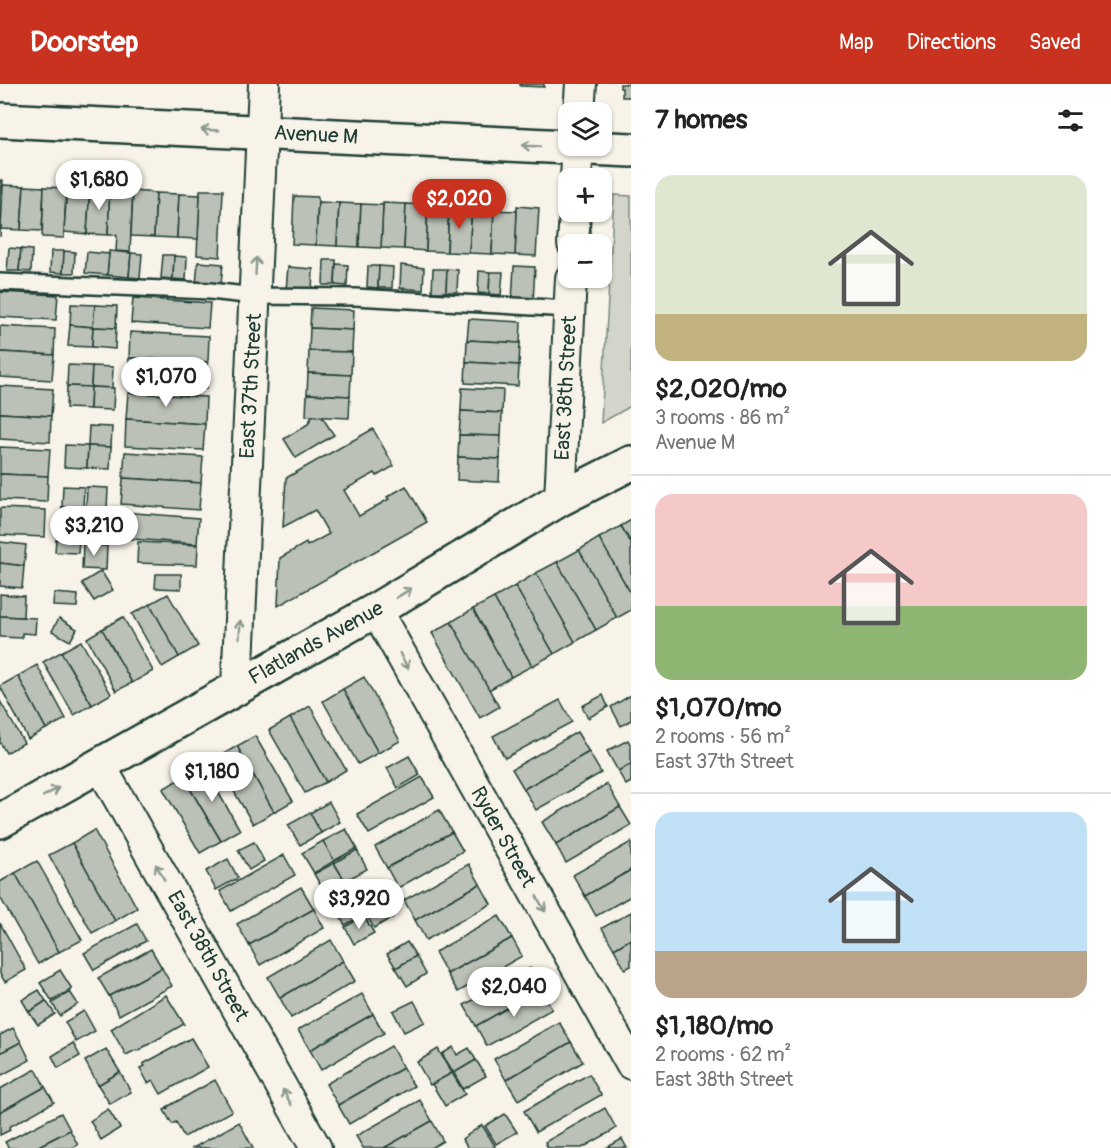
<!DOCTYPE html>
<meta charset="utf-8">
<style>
:root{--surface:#fff;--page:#f6f6f6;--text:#222;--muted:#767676;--line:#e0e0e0;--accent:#c8321e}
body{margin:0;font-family:Pangolin,sans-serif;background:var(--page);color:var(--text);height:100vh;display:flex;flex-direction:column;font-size:22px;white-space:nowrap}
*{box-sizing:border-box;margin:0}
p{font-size:20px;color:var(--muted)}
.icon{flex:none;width:33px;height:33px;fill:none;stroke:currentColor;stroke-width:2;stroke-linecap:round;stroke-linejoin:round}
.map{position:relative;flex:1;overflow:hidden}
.sheet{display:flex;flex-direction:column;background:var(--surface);width:480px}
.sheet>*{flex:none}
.tools{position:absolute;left:558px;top:18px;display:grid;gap:12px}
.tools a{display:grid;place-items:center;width:54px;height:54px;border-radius:12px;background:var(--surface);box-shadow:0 2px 4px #0004;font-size:30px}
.price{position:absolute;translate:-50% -51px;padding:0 14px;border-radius:21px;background:#fff;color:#222;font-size:20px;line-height:39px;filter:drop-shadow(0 2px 3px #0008)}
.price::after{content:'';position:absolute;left:50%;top:36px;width:18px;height:14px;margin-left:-9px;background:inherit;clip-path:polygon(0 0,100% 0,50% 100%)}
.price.active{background:var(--accent);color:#fff}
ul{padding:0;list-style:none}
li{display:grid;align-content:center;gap:12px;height:318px;padding:0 24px}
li+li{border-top:2px solid var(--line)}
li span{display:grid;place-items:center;height:186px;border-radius:18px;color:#555}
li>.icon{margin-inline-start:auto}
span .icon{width:108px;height:108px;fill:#fffc;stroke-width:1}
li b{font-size:26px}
h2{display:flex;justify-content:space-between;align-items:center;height:72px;padding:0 24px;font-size:26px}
header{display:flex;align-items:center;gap:36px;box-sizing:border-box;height:84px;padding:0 30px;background:var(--accent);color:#fff}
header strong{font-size:28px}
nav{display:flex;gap:33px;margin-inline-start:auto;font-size:21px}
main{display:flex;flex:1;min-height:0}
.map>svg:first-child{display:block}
</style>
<header>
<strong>Doorstep</strong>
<nav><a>Map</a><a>Directions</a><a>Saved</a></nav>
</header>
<main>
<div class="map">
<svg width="631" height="1064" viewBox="0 0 631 1064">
<rect width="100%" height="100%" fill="#f7f3e8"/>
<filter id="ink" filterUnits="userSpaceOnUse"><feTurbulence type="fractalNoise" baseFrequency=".0167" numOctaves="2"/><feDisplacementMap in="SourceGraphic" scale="12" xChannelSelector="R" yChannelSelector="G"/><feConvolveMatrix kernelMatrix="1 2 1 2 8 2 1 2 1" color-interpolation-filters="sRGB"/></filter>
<g filter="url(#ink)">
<!-- green -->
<path fill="#d3d5ca" stroke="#79897f" stroke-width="1.5" d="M 614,111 L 631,112 L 631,322 L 601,339 Z"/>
<!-- building -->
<g fill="#bbc1b6" stroke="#1f3d34" stroke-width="1.5">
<path d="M 520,0 L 544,0 L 544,3 L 520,2 Z"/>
<path d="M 620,0 L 631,0 L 631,13 L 622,13 L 622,4 L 620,4 Z"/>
<path d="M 0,96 L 3,96 L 0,153 Z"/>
<path d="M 3,101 L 24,102 L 21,146 L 1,145 Z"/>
<path d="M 24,102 L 44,103 L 42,147 L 21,146 Z"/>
<path d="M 44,103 L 66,104 L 64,154 L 42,153 Z"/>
<path d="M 67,103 L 90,103 L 87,150 L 64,148 Z"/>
<path d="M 90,103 L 110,105 L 108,151 L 87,150 Z"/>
<path d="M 110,105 L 133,106 L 130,168 L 116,167 L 117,151 L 108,151 Z"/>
<path d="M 200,106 L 223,106 L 220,173 L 197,171 Z"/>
<path d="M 133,107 L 156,109 L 154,153 L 131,152 Z"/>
<path d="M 156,109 L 179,110 L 177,154 L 154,153 Z"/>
<path d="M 179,110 L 200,111 L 198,155 L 177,154 Z"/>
<path d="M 294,112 L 318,113 L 316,161 L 292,160 Z"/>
<path d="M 318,118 L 339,119 L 337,162 L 316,161 Z"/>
<path d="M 339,119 L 361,120 L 359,163 L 337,162 Z"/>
<path d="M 383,119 L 406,120 L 404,165 L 381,164 Z"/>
<path d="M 361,120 L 383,121 L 381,164 L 359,163 Z"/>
<path d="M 406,120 L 428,121 L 426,167 L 404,165 Z"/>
<path d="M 428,121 L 449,122 L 447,168 L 426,167 Z"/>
<path d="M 517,122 L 539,124 L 536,172 L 515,171 Z"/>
<path d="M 449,124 L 472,125 L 469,169 L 447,168 Z"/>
<path d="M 472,125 L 494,126 L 492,170 L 469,169 Z"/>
<path d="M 494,126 L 517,127 L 515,171 L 492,170 Z"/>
<path d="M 9,164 L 21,165 L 19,187 L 7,187 Z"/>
<path d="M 21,165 L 32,166 L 31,188 L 19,187 Z"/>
<path d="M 51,167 L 64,167 L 63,189 L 50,188 Z"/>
<path d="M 64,167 L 75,168 L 74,189 L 63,189 Z"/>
<path d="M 109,167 L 131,169 L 129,193 L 107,191 Z"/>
<path d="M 87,168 L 109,170 L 107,191 L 85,189 Z"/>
<path d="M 131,169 L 142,170 L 140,194 L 129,193 Z"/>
<path d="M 163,171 L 174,171 L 173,195 L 161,194 Z"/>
<path d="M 174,172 L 187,173 L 186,196 L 173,195 Z"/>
<path d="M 324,176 L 336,176 L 335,201 L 323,201 Z"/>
<path d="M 198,178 L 223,180 L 221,200 L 217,200 L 216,203 L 196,201 Z"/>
<path d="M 336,180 L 348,181 L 347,202 L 335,201 Z"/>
<path d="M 401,181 L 424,184 L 423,206 L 400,204 Z"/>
<path d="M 368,182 L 379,182 L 378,204 L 367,203 Z"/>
<path d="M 379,182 L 393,183 L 392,204 L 378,204 Z"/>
<path d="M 514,182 L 535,183 L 533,219 L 512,217 Z"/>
<path d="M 288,183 L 313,185 L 312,208 L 286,206 Z"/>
<path d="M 433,185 L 447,185 L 446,208 L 432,208 Z"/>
<path d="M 447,185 L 458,186 L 457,208 L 446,208 Z"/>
<path d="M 479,187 L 490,188 L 489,210 L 478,209 Z"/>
<path d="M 490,188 L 503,188 L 501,211 L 489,210 Z"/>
<path d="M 0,208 L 58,211 L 56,236 L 0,233 Z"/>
<path d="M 133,214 L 210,219 L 208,244 L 131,239 Z"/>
<path d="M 71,220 L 95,221 L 93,243 L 70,241 Z"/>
<path d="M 95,221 L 117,222 L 116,244 L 93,243 Z"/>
<path d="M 311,224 L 354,226 L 353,246 L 310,244 Z"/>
<path d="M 469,235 L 521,238 L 520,259 L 467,256 Z"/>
<path d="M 70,241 L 93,243 L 92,263 L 68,262 Z"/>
<path d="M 0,242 L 55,245 L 54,271 L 0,268 Z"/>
<path d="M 93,243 L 116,244 L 115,265 L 92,263 Z"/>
<path d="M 310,244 L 353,246 L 352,268 L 309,267 Z"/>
<path d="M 130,248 L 209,252 L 208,278 L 129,274 Z"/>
<path d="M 467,256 L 520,259 L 519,281 L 466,278 Z"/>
<path d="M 309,267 L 352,268 L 351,291 L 308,289 Z"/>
<path d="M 0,268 L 54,271 L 52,296 L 0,293 Z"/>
<path d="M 129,274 L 208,278 L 206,305 L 128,300 Z"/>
<path d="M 466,278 L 519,281 L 518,302 L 465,299 Z"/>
<path d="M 68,281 L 92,282 L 91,303 L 67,302 Z"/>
<path d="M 92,282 L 113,283 L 112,304 L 91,303 Z"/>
<path d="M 308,289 L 351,291 L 350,312 L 307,310 Z"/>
<path d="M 0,302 L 53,305 L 51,332 L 0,329 Z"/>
<path d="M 67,302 L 91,303 L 90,325 L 66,324 Z"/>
<path d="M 91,303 L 114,304 L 113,326 L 90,325 Z"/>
<path d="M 462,304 L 503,306 L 502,329 L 461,327 Z"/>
<path d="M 128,309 L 206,313 L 205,340 L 126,335 Z"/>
<path d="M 307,310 L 350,312 L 349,334 L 306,332 Z"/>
<path d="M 461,327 L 502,329 L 501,352 L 459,351 Z"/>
<path d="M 0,329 L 51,332 L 50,358 L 0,355 Z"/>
<path d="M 312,332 L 322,333 L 334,351 L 296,374 L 284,355 L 308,340 Z"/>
<path d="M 126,335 L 205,340 L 203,366 L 125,362 Z"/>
<path d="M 89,342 L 112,343 L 111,363 L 88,362 Z"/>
<path d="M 373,345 L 394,382 L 377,392 L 375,389 L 344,406 L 359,432 L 389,415 L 387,413 L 406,402 L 427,438 L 278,522 L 280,474 L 306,459 L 307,462 L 329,450 L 315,426 L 283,443 L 286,394 Z"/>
<path d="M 459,351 L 501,352 L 500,375 L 458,373 Z"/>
<path d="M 65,361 L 88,362 L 87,384 L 64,383 Z"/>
<path d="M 88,362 L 111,363 L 110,385 L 87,384 Z"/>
<path d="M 0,363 L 50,365 L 48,392 L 0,390 Z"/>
<path d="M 125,368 L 203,373 L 201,399 L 123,394 Z"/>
<path d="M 458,373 L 500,375 L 499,398 L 457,396 Z"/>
<path d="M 0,390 L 48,392 L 47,418 L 0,416 Z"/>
<path d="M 123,394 L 201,399 L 199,426 L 121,420 Z"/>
<path d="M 63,402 L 84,403 L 83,424 L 62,423 Z"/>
<path d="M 87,403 L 108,404 L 107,425 L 86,424 Z"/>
<path d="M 62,423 L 83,424 L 83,445 L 61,444 Z"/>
<path d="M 0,424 L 46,426 L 45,453 L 0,451 Z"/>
<path d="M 86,424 L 107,425 L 107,446 L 85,445 Z"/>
<path d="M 122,428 L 199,434 L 197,460 L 120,454 Z"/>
<path d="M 631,436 L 631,459 L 621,442 Z"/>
<path d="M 621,442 L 631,459 L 631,510 L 599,454 Z"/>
<path d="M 599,454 L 631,510 L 631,526 L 617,534 L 579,466 Z"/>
<path d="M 56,455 L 79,456 L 78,469 L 55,468 Z"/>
<path d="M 0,458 L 26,461 L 24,482 L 0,479 Z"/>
<path d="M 138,458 L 198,461 L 197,481 L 137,479 Z"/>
<path d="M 83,460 L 107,462 L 106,486 L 82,485 Z"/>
<path d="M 579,466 L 617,534 L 596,546 L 557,478 Z"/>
<path d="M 557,478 L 596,546 L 575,558 L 536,489 Z"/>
<path d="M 0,479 L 24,482 L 22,504 L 0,502 Z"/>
<path d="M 101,487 L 113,506 L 94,517 L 82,499 Z"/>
<path d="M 536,489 L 575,558 L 554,570 L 515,502 Z"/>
<path d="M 156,490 L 181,490 L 181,505 L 155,504 Z"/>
<path d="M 515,502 L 554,570 L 532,582 L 494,514 Z"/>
<path d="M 54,509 L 78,511 L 77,523 L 53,522 Z"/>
<path d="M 0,510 L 24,512 L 23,533 L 0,532 Z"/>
<path d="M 168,510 L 198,562 L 179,573 L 150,520 Z"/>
<path d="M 494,514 L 532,582 L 511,593 L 473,525 Z"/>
<path d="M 150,520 L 179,573 L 162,583 L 132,530 Z"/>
<path d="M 473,525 L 511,593 L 489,606 L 451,538 Z"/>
<path d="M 0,532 L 36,534 L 35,550 L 22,549 L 22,554 L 0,553 Z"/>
<path d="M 123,533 L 153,587 L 132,599 L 102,545 Z"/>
<path d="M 59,534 L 77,545 L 70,557 L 52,547 Z"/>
<path d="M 451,538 L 499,623 L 480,634 L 432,549 Z"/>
<path d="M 102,545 L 132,599 L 116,607 L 87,554 Z"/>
<path d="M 81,557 L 111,610 L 92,621 L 61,568 Z"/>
<path d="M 61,568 L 92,621 L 74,631 L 43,578 Z"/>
<path d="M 37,581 L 66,635 L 46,645 L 18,592 Z"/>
<path d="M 18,592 L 46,645 L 28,655 L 0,602 Z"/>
<path d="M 364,593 L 400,657 L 378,669 L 343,605 Z"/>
<path d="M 343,605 L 378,669 L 358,680 L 323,617 Z"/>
<path d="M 603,611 L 608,623 L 588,634 L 582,622 Z"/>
<path d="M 631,611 L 631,636 L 621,642 L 611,623 Z"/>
<path d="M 560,616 L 572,638 L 505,674 L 493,652 Z"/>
<path d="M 0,617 L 24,659 L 6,669 L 0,658 Z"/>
<path d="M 310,622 L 346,686 L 326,698 L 290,634 Z"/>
<path d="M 290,634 L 326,698 L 305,709 L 269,646 Z"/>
<path d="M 577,648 L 589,668 L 524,705 L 512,685 Z"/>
<path d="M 255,652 L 293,717 L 274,728 L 237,662 Z"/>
<path d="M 628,656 L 631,662 L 631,680 L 618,687 L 607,667 Z"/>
<path d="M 237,662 L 274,728 L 253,740 L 215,675 Z"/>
<path d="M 589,668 L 601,689 L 536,726 L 524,705 Z"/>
<path d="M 409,672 L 420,691 L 398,704 L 387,684 Z"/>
<path d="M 631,680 L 631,698 L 626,701 L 618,687 Z"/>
<path d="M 203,682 L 240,746 L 221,757 L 183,693 Z"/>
<path d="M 183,693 L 221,757 L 200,769 L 163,705 Z"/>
<path d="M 422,693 L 434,713 L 369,750 L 357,730 Z"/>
<path d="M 607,700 L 620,723 L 556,761 L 542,738 Z"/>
<path d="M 329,718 L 340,738 L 321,749 L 310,729 Z"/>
<path d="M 620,723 L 631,741 L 566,779 L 556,761 Z"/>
<path d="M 439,726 L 452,748 L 387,784 L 375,763 Z"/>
<path d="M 310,729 L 321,749 L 300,761 L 288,741 Z"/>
<path d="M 346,745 L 357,764 L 334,777 L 323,757 Z"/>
<path d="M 94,746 L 137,824 L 115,837 L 72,759 Z"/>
<path d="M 452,748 L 463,767 L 398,804 L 387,784 Z"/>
<path d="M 323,757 L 334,777 L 314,789 L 302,769 Z"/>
<path d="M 254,758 L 264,777 L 249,786 L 238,766 Z"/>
<path d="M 631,758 L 631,786 L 585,812 L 573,791 Z"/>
<path d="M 72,759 L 115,837 L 92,849 L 49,771 Z"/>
<path d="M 357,766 L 367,785 L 345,797 L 334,779 Z"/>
<path d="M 284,771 L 295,791 L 231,827 L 220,807 Z"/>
<path d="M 228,775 L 238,794 L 216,806 L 206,787 Z"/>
<path d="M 37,777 L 82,856 L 59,868 L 15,789 Z"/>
<path d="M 334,779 L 345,797 L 325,809 L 314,790 Z"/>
<path d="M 469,780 L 480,800 L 415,836 L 404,816 Z"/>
<path d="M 631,786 L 631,812 L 596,832 L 585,812 Z"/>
<path d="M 15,789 L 59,868 L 38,880 L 0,813 L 0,798 Z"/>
<path d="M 374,798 L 385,817 L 367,828 L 355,808 Z"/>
<path d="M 480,800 L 491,820 L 426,856 L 415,836 Z"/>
<path d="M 301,803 L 314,825 L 249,861 L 237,840 Z"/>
<path d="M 351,810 L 363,831 L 345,841 L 333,821 Z"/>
<path d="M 385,819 L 393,833 L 374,844 L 366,830 Z"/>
<path d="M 314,825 L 324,844 L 260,881 L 249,861 Z"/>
<path d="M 631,828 L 631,855 L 614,865 L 602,844 Z"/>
<path d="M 364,832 L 374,849 L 354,860 L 345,843 Z"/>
<path d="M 499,832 L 512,854 L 447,890 L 435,868 Z"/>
<path d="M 0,839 L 26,886 L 5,898 L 0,890 Z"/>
<path d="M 137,840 L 146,857 L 94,886 L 84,869 Z"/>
<path d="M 512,854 L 522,872 L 458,908 L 447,890 Z"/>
<path d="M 631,855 L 631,882 L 625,885 L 614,865 Z"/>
<path d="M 331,856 L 343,877 L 280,914 L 268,893 Z"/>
<path d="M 407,858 L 416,872 L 396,884 L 387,870 Z"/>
<path d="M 151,865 L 162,884 L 109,912 L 98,894 Z"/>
<path d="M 416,872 L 426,890 L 407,902 L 396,884 Z"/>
<path d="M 343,877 L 355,897 L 291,934 L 280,914 Z"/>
<path d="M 162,884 L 172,902 L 119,931 L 109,912 Z"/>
<path d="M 530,884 L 541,905 L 476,942 L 464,921 Z"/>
<path d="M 60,886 L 72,905 L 52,917 L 40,899 Z"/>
<path d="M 541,905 L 552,925 L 487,962 L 476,942 Z"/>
<path d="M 39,906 L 46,917 L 29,928 L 22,916 Z"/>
<path d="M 70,908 L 78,920 L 60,932 L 52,919 Z"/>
<path d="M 362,910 L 373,930 L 310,966 L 298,946 Z"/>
<path d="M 166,911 L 184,940 L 137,967 L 136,966 L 126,971 L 111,945 Z"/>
<path d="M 46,917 L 55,930 L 38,941 L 29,928 Z"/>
<path d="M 414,917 L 425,938 L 404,948 L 393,927 Z"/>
<path d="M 84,927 L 95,947 L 76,958 L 65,938 Z"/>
<path d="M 373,930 L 384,949 L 321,986 L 310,966 Z"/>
<path d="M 559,938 L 571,958 L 506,996 L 494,975 Z"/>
<path d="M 13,944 L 21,958 L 0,969 L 0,951 Z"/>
<path d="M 191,954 L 208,983 L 161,1010 L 153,996 L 148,999 L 140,984 L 145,982 L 143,980 Z"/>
<path d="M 21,958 L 30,976 L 0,992 L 0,969 Z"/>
<path d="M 571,958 L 583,978 L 518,1016 L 506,996 Z"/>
<path d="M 73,959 L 80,972 L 58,984 L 52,972 Z"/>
<path d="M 391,962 L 403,984 L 338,1021 L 326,1000 Z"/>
<path d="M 453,963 L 457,971 L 469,964 L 476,976 L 454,989 L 442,970 Z"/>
<path d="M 106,965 L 120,988 L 98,1001 L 85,977 Z"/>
<path d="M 438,965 L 452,989 L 430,1001 L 417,978 Z"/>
<path d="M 476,976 L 486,992 L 463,1005 L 454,989 Z"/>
<path d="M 403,984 L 414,1002 L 349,1040 L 338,1021 Z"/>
<path d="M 36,985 L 45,1003 L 0,1028 L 0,1005 Z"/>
<path d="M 120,988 L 131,1008 L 110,1020 L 98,1001 Z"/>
<path d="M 452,989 L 465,1010 L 445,1022 L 432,1000 Z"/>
<path d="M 589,990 L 601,1011 L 536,1048 L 524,1027 Z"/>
<path d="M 215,996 L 232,1027 L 184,1053 L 176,1038 L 172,1040 L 164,1026 L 168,1024 L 167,1023 Z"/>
<path d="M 45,1003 L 54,1018 L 9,1043 L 10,1046 L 0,1051 L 0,1028 Z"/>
<path d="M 420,1016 L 432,1037 L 384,1064 L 363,1064 L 356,1052 Z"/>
<path d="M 605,1024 L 616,1044 L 614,1046 L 582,1064 L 548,1064 L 545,1058 Z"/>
<path d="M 108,1025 L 120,1044 L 101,1056 L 90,1037 Z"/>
<path d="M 61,1029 L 70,1046 L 35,1064 L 9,1064 L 5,1058 Z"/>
<path d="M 505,1030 L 517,1048 L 496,1060 L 485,1042 Z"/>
<path d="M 432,1037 L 443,1057 L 431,1064 L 384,1064 Z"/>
<path d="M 239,1038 L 253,1064 L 193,1064 Z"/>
<path d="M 482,1041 L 495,1062 L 492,1064 L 468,1064 L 462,1055 Z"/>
<path d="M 70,1046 L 78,1061 L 72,1064 L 35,1064 Z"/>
<path d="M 622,1055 L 627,1064 L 606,1064 Z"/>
</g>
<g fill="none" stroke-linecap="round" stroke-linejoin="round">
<defs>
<path id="lane" d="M 0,198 L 210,207 L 255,212 L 355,213 L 570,225"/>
<g id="street">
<path d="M 579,28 L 581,0"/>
<path d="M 576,94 L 578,62"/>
<path d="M 573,160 L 575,128"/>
<path d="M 560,415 L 571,194"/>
<path d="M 376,526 L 631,980"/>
<path d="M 237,603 L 264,0"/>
<path d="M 100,681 L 316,1064"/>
</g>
<g id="secondary">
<path d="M 0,36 L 631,66"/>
<path d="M 0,737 L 376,526 L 560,415 L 631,379"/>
</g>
</defs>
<!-- lane casing -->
<use href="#lane" stroke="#1f3d34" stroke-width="20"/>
<!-- street casing -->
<use href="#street" stroke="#1f3d34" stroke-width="34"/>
<!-- secondary casing -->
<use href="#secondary" stroke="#1f3d34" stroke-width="38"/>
<!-- lane -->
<use href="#lane" stroke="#f7f3e8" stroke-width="15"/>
<!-- street -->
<use href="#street" stroke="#f7f3e8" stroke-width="30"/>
<!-- secondary -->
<use href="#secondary" stroke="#f7f3e8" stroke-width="33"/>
</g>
<!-- one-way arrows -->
<defs><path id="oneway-shaft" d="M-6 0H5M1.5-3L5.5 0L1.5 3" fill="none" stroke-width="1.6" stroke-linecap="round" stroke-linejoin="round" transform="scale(1.5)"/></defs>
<g stroke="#8b988e">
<use href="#oneway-shaft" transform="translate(210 46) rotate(-177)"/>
<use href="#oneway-shaft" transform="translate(531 62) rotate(-177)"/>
<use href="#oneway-shaft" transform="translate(256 182) rotate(-87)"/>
<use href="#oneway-shaft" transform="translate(404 509) rotate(-31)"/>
<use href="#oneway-shaft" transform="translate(240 545) rotate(-87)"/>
<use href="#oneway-shaft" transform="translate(404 577) rotate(61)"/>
<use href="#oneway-shaft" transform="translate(51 708) rotate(-29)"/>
<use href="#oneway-shaft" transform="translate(160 788) rotate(-119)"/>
<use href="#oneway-shaft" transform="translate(541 820) rotate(61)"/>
<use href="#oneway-shaft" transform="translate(287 1013) rotate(-119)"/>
</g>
</g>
<g text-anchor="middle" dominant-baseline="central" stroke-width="4.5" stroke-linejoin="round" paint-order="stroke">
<!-- street labels -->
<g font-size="21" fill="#1f3d34" stroke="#f7f3e8">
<text transform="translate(316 51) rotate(3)">Avenue M</text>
<text transform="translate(251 302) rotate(-87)">East 37th Street</text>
<text transform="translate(566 304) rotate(-87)">East 38th Street</text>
<text transform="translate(316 559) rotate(-29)">Flatlands Avenue</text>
<text transform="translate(503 753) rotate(61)">Ryder Street</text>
<text transform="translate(208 872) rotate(61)">East 38th Street</text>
</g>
</g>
</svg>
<div class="tools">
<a><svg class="icon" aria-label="layers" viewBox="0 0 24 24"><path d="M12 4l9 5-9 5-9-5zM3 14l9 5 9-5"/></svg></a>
<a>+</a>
<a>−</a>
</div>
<b class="price" style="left:99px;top:127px">$1,680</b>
<b class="price active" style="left:459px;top:146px">$2,020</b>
<b class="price" style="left:166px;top:324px">$1,070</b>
<b class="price" style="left:94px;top:473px">$3,210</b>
<b class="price" style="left:212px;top:719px">$1,180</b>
<b class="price" style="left:359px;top:846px">$3,920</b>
<b class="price" style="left:514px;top:934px">$2,040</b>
</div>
<section class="sheet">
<h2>7 homes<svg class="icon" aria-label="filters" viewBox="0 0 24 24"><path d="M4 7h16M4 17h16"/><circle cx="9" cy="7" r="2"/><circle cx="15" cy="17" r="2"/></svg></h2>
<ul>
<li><span style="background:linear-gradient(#dfe7d0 75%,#c2b280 0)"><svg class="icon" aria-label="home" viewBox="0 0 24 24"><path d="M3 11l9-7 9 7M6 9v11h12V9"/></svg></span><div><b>$2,020/mo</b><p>3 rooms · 86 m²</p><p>Avenue M</p></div></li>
<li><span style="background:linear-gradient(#f6c9c9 60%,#8fb573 0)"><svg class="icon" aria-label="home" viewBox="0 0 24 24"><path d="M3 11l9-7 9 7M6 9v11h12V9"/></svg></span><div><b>$1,070/mo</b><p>2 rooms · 56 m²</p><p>East 37th Street</p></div></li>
<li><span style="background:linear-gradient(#bfe0f5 75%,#b9a48a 0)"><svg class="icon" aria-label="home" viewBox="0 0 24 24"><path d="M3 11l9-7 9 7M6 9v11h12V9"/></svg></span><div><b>$1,180/mo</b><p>2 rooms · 62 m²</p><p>East 38th Street</p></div></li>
</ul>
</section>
</main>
